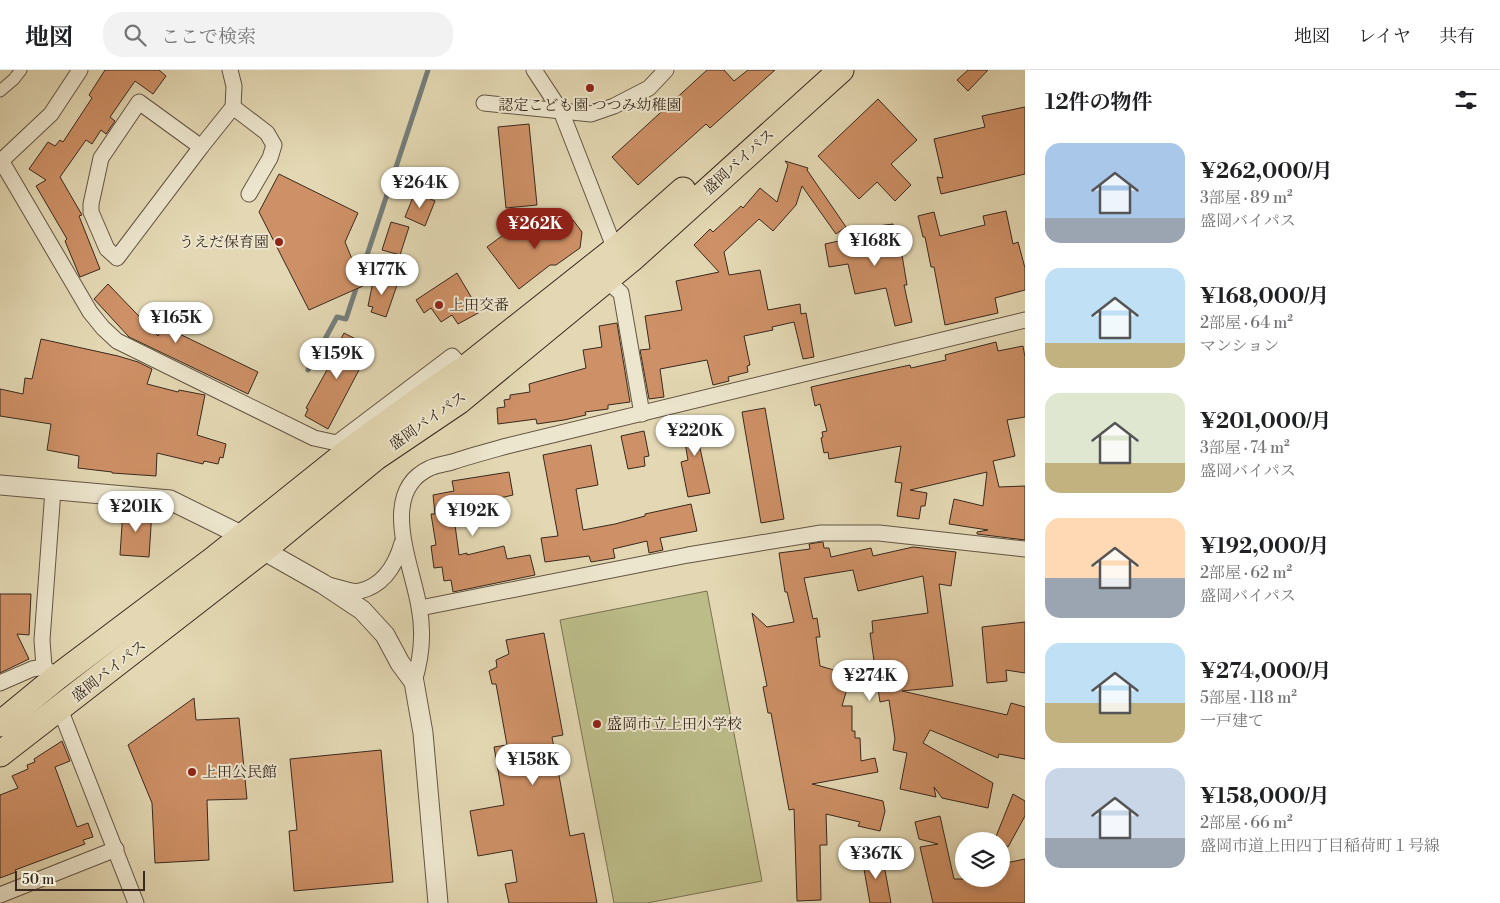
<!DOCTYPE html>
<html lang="ja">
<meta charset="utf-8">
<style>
:root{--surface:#fff;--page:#f2f2f2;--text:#202124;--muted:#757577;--line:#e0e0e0;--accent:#8f2418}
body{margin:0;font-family:"Libre Bodoni","Noto Serif JP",serif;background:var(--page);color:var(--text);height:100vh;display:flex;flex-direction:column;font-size:19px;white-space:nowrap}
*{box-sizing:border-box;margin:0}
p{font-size:16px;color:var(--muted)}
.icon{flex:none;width:28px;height:28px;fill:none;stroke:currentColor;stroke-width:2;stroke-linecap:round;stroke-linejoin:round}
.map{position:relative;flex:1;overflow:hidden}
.drawer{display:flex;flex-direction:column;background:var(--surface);width:475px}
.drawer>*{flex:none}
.controls{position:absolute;left:955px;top:762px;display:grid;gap:10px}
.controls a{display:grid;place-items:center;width:55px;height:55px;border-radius:50%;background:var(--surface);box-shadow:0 2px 8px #0003;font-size:25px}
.scale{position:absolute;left:15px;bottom:12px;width:130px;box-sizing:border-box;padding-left:5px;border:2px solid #39291e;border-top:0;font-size:14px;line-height:18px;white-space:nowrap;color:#39291e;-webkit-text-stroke:4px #ede6ce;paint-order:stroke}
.price{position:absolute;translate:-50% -42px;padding:0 11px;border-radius:18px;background:#fff;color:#222;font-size:16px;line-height:32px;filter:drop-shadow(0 1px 2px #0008)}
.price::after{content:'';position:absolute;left:50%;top:30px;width:15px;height:11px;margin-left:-8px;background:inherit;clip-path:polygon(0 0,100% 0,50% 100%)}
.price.selected{background:var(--accent);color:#fff}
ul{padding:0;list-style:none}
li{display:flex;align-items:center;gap:15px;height:125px;padding:0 20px}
li span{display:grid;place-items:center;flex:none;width:140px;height:100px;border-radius:15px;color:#555}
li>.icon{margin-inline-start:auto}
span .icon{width:60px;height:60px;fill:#fffc;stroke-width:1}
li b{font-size:21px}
h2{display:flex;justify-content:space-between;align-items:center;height:60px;padding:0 20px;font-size:21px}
header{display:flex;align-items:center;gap:30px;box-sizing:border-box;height:70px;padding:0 25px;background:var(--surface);border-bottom:1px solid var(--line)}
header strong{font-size:24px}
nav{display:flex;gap:28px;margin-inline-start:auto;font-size:18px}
.search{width:350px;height:45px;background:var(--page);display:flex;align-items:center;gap:12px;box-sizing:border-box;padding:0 18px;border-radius:20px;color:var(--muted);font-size:19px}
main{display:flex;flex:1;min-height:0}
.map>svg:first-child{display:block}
</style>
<header>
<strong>地図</strong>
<div class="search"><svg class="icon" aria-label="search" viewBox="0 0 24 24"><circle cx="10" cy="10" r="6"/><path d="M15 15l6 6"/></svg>ここで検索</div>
<nav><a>地図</a><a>レイヤ</a><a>共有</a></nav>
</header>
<main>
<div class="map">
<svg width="1025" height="833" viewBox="0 0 1025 833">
<rect width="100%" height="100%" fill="#e3d8b3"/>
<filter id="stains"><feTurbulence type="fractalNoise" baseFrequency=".004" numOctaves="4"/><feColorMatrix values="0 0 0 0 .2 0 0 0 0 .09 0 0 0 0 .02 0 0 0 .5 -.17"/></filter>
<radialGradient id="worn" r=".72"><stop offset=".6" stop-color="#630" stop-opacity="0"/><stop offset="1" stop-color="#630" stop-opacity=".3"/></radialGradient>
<!-- green -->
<path fill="#bbbc88" stroke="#7a7253" d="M 707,521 L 762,811 L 647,833 L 614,833 L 560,550 Z"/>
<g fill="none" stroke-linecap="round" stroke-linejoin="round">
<!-- stream -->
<path stroke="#747e7b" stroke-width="5" d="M 308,300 L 337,247 L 346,249 L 428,0"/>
</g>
<!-- building -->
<g fill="#ce9066" stroke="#39291e">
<path d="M 105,0 L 159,0 L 166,6 L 153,24 L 135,11 L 110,47 L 115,51 L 106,64 L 101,60 L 92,74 L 86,70 L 60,107 L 82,145 L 79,146 L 100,199 L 80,207 L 65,171 L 67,169 L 36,116 L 46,110 L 29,99 L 48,72 L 55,76 L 60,70 L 63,72 L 92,28 L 89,25 Z"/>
<path d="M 707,0 L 724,0 L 734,11 L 748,0 L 775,0 L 710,58 L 706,54 L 638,115 L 612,87 Z"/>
<path d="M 968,0 L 988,0 L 968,21 L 957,10 Z"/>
<path d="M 878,29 L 917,70 L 891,94 L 911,115 L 895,131 L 877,112 L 859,129 L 818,86 Z"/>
<path d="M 1025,37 L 1025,104 L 941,124 L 937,107 L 943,108 L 934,69 L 985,57 L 982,46 Z"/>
<path d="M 529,54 L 537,135 L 506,138 L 498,57 Z"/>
<path d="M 785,91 L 808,98 L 807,100 L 846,157 L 836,164 L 802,116 L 796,135 L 773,161 L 759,149 L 724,182 L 729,205 L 760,200 L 768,240 L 800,234 L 801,244 L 806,243 L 814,287 L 803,289 L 794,252 L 772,257 L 773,260 L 744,266 L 750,295 L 747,296 L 748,302 L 728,307 L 729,311 L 713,315 L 707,290 L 660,299 L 664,327 L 649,329 L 640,280 L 650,279 L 645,246 L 682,240 L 676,211 L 719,202 L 694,175 L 710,159 L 713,162 L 741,136 L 743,138 L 760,118 L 777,132 L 788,95 Z"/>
<path d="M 279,104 L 358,143 L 345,172 L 363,216 L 309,240 L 259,142 Z"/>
<path d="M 415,122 L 435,131 L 425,156 L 405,147 Z"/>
<path d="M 1006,141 L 1013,174 L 1018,172 L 1025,198 L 1025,220 L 995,228 L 998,243 L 945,255 L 934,197 L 931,197 L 925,167 L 923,167 L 918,146 L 934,142 L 940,166 L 985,155 L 983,146 Z"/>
<path d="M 561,150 L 573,150 L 582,162 L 580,178 L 556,195 L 550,195 L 519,219 L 487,177 L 518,154 L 531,173 Z"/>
<path d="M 391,152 L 409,157 L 400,185 L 382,180 Z"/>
<path d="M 893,154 L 896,174 L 900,173 L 907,215 L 904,215 L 912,252 L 895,256 L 886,218 L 855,224 L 848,194 L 829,197 L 825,174 L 871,164 L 870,157 Z"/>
<path d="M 457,203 L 480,242 L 458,254 L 452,245 L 441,252 L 431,238 L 424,243 L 416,230 Z"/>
<path d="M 374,207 L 397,215 L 386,247 L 371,242 L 373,237 L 368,236 Z"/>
<path d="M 108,214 L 158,266 L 163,256 L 258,302 L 248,324 L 129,267 L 94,229 Z"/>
<path d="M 617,253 L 630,332 L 608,335 L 608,339 L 585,342 L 586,345 L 564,350 L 537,354 L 536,349 L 498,354 L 497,338 L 505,337 L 504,330 L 510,329 L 510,325 L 530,322 L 529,314 L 586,298 L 583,280 L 602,277 L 599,256 Z"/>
<path d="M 344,263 L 371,277 L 328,359 L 305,346 L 308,339 L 306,338 L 333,289 L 331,288 Z"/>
<path d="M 41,269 L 118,286 L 138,292 L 152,299 L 147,314 L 178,322 L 179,320 L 205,325 L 197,365 L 226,374 L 223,388 L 220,387 L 218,394 L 204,391 L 203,394 L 157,383 L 156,406 L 112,403 L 112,402 L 78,398 L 79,386 L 47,380 L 51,354 L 0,346 L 0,319 L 23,324 L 25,308 L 32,309 Z"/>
<path d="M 996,272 L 998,281 L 1023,276 L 1025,287 L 1025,347 L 1007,350 L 1015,386 L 993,391 L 999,417 L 1025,416 L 1025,470 L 977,464 L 977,462 L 988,460 L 949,454 L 954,429 L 983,436 L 987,402 L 910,420 L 927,423 L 925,436 L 921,436 L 919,449 L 897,446 L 902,413 L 895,412 L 901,376 L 829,389 L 828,382 L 824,383 L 821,368 L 823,367 L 822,362 L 827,361 L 820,334 L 815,336 L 811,317 L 882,301 L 910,295 L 911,298 L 946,290 L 945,285 Z"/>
<path d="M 765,338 L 784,449 L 761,453 L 742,342 Z"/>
<path d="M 703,346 L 708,373 L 699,374 L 710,423 L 688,427 L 681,392 L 688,390 L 681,350 Z"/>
<path d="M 644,361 L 649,386 L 644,387 L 645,396 L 628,399 L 621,366 Z"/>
<path d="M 591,375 L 598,415 L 576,419 L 583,460 L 615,454 L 645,446 L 645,444 L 691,434 L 697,461 L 660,468 L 663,480 L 649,483 L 647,471 L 613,479 L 615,488 L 591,492 L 589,486 L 545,492 L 541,468 L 558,466 L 543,385 Z"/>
<path d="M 509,402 L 513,425 L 500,428 L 501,432 L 453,440 L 459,485 L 467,483 L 467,485 L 504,476 L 507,489 L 530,485 L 535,505 L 453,522 L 451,510 L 444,511 L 442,497 L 434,498 L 431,476 L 436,475 L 431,444 L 435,444 L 433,425 L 454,421 L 452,411 Z"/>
<path d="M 123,440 L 152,441 L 149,487 L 120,485 Z"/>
<path d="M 822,472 L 823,472 L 824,478 L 829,478 L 831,487 L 871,478 L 873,486 L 913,477 L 956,482 L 951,516 L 939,514 L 953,616 L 902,621 L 1007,645 L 1011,633 L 1025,637 L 1025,689 L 999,684 L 998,688 L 930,660 L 923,673 L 993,713 L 988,738 L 942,728 L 934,717 L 936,727 L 900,719 L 907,683 L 893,680 L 895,669 L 889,630 L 880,632 L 870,563 L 873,563 L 872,551 L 928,543 L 923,506 L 858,521 L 853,500 L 804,508 L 813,549 L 817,548 L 820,567 L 816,567 L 820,596 L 851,605 L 842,636 L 852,636 L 852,661 L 855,661 L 855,668 L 860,668 L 861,691 L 875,688 L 878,702 L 812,714 L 883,731 L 885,741 L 880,761 L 858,756 L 860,752 L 826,744 L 827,775 L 820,775 L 821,830 L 797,831 L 794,739 L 789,740 L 771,643 L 768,643 L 763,617 L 767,616 L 752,543 L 767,557 L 794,552 L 787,522 L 785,522 L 779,483 L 810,479 L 809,474 Z"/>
<path d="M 0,524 L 31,524 L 29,565 L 17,564 L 29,589 L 0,603 Z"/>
<path d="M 1025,552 L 1025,603 L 1006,600 L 1007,611 L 987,613 L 982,557 Z"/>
<path d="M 544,563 L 563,665 L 552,667 L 570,766 L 584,763 L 597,833 L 509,833 L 505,814 L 517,812 L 512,780 L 478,786 L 470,741 L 504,735 L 494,677 L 507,675 L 496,614 L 492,614 L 489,601 L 497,597 L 496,590 L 509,584 L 506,570 Z"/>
<path d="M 194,628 L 196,650 L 239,648 L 247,729 L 207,730 L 209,790 L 155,793 L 152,733 L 128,675 Z"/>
<path d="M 62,671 L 70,691 L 55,697 L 77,757 L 88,753 L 93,767 L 83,770 L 85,774 L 15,800 L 16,802 L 0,808 L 0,725 L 18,718 L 12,706 L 28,699 L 27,695 L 35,692 L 34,689 Z"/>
<path d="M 381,680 L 393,812 L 294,821 L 289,761 L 297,760 L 290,689 Z"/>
<path d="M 1013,724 L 1025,731 L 1025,746 L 1008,777 L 1001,771 L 995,769 Z"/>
<path d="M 940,746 L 954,809 L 1001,809 L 1001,794 L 1025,789 L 1025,833 L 933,833 L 920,777 L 938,774 L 919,769 L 915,752 Z"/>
<path d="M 882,784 L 891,833 L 870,833 L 862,788 Z"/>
</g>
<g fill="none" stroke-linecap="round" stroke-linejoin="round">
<defs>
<path id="pedestrian" d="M 0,21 L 14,9 L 21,0"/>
<g id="minor">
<path d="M 534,0 L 561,41 L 618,187"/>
<path d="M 139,32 L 201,77 L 117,188 L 107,179 L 91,142 L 91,134 L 101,88 Z"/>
<path d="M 484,33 L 591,44 L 614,36 L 649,18 L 666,0"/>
<path d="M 233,37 L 267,63 L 274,75 L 270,88 L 249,124"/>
<path d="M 201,77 L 233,37 L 234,16 L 230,0"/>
<path d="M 0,92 L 51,44 L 80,0"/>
<path d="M 2,92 L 90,242 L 103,258 L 117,271 L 314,368 L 337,373 L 452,286 L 464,299"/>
<path d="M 606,210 L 621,223 L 642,344"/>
<path d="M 329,515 C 338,517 352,523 360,521 C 385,515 396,494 402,473"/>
<path d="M 420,538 L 688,485 L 821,463 L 879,463 L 1025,479"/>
<path d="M 44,597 L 42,570 L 53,420"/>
<path d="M 414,612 C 421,589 424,562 419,537 C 413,497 377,422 430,398 C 436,395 445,394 452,392 C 470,386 489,381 507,376 L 1025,250"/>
<path d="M 0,613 L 32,599 L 44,597 L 51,603"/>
<path d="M 60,639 L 136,833"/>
<path d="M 0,825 L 116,779"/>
</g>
<path id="tertiary" d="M 0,415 L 170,430 L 243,466 L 263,480 L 323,514 L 362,540 L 385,565 L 400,593 L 414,612 L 423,663 L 438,833"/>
<g id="trunk">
<path d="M 0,654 L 56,608 L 214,489 L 350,380 L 427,324 L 464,299 L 623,173 L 683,120"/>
<path d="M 0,684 L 263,480 L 375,388 L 458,332 L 634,187 L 841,0"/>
</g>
</defs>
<!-- pedestrian casing -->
<use href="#pedestrian" stroke="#645543" stroke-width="13"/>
<!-- minor casing -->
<use href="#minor" stroke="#645543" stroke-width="17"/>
<!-- tertiary casing -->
<use href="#tertiary" stroke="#645543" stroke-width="21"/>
<!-- trunk casing -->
<use href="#trunk" stroke="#39291e" stroke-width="27"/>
<!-- pedestrian -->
<use href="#pedestrian" stroke="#ede6ce" stroke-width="11"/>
<!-- minor -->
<use href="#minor" stroke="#ede6ce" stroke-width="15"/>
<!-- tertiary -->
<use href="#tertiary" stroke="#ede6ce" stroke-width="19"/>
<!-- trunk -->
<use href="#trunk" stroke="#e3d8b3" stroke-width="25"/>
</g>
<!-- markers -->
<g fill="#8f2418" stroke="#ede6ce" stroke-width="2">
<circle cx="590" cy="18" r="5"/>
<circle cx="279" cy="172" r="5"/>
<circle cx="439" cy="235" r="5"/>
<circle cx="597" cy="654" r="5"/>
<circle cx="192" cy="702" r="5"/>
</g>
<g text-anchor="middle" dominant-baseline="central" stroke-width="4" stroke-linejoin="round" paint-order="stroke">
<!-- poi labels -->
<g font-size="15" fill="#39291e" stroke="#ede6ce" text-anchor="start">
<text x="590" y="35" text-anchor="middle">認定こども園 つつみ幼稚園</text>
<text x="269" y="172" text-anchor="end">うえだ保育園</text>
<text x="449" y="235">上田交番</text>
<text x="607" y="654">盛岡市立上田小学校</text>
<text x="202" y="702">上田公民館</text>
</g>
<!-- street labels -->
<g font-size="15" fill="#39291e" stroke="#ede6ce">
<text transform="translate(739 92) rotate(-42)">盛岡バイパス</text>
<text transform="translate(428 351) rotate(-35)">盛岡バイパス</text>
<text transform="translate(109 601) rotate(-38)">盛岡バイパス</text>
</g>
</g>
<rect width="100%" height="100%" filter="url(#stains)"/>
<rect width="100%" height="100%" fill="url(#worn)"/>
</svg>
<div class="controls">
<a><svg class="icon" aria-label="layers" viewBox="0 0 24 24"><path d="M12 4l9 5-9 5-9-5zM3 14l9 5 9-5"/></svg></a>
</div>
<div class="scale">50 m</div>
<b class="price" style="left:420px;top:139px">¥264K</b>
<b class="price selected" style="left:535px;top:180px">¥262K</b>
<b class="price" style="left:875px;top:197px">¥168K</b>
<b class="price" style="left:382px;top:226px">¥177K</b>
<b class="price" style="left:176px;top:274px">¥165K</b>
<b class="price" style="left:337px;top:310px">¥159K</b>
<b class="price" style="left:695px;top:387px">¥220K</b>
<b class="price" style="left:136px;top:463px">¥201K</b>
<b class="price" style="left:473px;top:467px">¥192K</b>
<b class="price" style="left:870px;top:632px">¥274K</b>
<b class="price" style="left:533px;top:716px">¥158K</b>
<b class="price" style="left:876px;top:810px">¥367K</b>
</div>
<section class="drawer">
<h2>12件の物件<svg class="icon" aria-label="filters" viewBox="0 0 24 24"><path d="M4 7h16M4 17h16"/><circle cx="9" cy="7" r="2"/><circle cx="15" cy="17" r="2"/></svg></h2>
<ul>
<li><span style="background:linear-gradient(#a9c7e8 75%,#9aa5b1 0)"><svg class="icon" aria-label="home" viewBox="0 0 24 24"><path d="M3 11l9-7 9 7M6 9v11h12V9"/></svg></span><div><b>¥262,000/月</b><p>3部屋 · 89 m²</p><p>盛岡バイパス</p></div></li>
<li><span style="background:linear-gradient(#bfe0f5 75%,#c2b280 0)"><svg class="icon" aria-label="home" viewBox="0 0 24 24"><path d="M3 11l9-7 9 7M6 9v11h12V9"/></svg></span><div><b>¥168,000/月</b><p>2部屋 · 64 m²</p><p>マンション</p></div></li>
<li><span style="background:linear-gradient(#dfe7d0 70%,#c2b280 0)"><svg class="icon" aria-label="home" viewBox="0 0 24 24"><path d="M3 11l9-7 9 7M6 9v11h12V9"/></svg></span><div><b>¥201,000/月</b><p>3部屋 · 74 m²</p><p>盛岡バイパス</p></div></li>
<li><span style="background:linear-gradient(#ffd9b3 60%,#9aa5b1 0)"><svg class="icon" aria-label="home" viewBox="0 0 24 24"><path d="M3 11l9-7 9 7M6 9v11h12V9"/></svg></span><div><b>¥192,000/月</b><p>2部屋 · 62 m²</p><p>盛岡バイパス</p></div></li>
<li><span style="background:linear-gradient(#bfe0f5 60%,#c2b280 0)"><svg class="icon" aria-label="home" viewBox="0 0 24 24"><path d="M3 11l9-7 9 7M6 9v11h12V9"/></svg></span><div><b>¥274,000/月</b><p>5部屋 · 118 m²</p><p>一戸建て</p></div></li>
<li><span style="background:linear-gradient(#c9d6e8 70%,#9aa5b1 0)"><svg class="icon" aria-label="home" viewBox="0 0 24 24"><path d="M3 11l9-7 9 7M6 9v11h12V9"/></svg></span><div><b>¥158,000/月</b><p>2部屋 · 66 m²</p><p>盛岡市道上田四丁目稲荷町１号線</p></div></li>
</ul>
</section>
</main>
